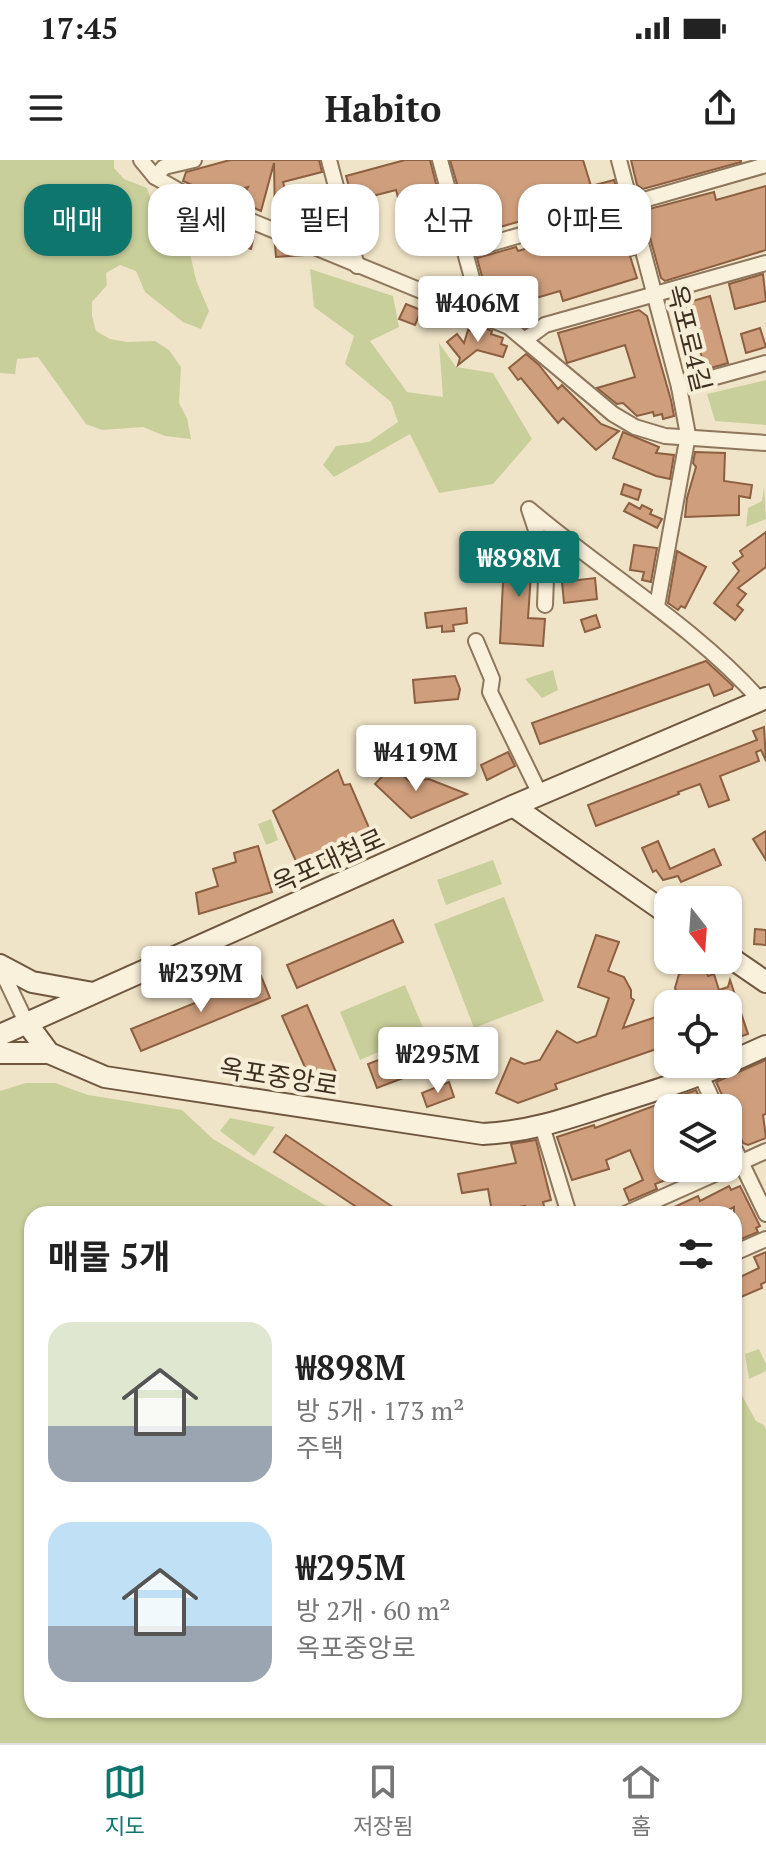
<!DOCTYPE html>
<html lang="ko">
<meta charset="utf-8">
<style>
:root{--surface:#fff;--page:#f2f2f2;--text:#222;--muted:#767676;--line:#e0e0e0;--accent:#0f766e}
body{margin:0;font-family:"PT Serif","Noto Sans KR",serif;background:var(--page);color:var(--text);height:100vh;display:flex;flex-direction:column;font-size:30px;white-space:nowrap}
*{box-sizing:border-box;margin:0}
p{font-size:26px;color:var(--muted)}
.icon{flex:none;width:44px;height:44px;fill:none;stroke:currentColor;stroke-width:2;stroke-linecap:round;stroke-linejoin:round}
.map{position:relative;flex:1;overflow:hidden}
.details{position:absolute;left:24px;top:1046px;width:718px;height:512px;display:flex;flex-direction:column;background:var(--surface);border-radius:24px;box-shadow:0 2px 6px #0004}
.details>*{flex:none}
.guide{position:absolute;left:24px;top:24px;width:718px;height:72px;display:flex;gap:16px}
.needle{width:52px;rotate:163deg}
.tools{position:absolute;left:654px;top:726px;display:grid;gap:16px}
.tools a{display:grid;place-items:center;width:88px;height:88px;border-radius:16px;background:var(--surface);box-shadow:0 2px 6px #0004;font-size:40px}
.price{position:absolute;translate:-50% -68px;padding:0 18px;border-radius:8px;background:#fff;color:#222;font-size:26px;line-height:52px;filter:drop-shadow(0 2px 4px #0008)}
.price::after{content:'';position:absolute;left:50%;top:48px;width:24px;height:18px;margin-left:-12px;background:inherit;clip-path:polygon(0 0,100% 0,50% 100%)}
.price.current{background:var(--accent);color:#fff}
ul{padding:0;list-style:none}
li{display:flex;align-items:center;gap:24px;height:200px;padding:0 24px}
li span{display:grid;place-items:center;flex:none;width:224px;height:160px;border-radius:24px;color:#555}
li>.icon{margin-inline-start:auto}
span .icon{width:96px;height:96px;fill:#fffc;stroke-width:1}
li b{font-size:34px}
h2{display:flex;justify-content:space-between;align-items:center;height:96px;padding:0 24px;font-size:34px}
.tag{padding:0 28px;border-radius:24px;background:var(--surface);box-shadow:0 2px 6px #0004;font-size:28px;line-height:72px}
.tag.current{background:var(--accent);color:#fff}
.status{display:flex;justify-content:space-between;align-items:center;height:56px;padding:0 40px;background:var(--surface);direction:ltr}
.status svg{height:22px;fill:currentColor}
header{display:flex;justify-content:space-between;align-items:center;height:104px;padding:0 24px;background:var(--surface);font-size:36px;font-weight:700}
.tab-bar{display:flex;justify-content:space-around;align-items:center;height:112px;border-top:2px solid var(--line);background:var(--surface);font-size:22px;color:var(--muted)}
.tab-bar a{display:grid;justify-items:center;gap:4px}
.tab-bar .current{color:var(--accent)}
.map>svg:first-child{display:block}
</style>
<div class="status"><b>17:45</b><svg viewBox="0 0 49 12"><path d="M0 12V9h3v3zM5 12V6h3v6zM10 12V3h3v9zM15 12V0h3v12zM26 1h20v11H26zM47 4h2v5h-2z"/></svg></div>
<header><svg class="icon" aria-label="menu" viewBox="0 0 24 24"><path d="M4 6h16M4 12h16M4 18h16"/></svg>Habito<svg class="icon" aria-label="share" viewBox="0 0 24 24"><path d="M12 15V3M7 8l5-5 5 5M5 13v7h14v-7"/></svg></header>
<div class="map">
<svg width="766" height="1583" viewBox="0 0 766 1583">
<rect width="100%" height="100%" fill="#f0e4c8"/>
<!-- green -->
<g fill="#c9cf9b">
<path d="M 0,0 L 114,0 L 114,8 L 124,19 L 147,28 L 151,40 L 165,52 L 189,89 L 196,120 L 209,151 L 201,169 L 183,162 L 145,132 L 136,111 L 120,105 L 106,113 L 107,125 L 92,142 L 92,156 L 96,171 L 110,179 L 127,182 L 155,181 L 169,190 L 181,207 L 179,243 L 187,258 L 191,279 L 165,276 L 143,267 L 102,270 L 86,264 L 38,197 L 17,199 L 15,214 L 0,213 Z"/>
<path d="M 310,109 L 393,136 L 399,167 L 370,181 L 407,232 L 443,237 L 439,183 L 456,207 L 493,213 L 532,279 L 493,324 L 439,333 L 410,274 L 334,317 L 323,305 L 336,286 L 369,282 L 398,262 L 391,242 L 345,204 L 354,176 L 314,147 Z"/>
<path d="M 766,220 L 766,265 L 715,261 L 707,234 Z"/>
<path d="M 764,327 L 766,359 L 746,367 L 748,348 L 762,341 Z"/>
<path d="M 553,510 L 558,530 L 542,538 L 525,519 Z"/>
<path d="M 271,659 L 278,680 L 266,685 L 258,664 Z"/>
<path d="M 493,700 L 502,724 L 446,745 L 437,720 Z"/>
<path d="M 504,737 L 544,841 L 474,868 L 434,764 Z"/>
<path d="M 405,825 L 425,872 L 360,900 L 340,852 Z"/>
<path d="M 26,923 L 55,923 L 88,935 L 182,950 L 213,979 L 340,1054 L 32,1054 L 32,1550 L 734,1550 L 734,1221 L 756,1261 L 764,1265 L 766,1270 L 766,1583 L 0,1583 L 0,931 Z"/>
<path d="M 230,958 L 275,967 L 254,996 L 220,971 Z"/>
<path d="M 759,1189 L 766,1204 L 766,1211 L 749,1219 L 745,1194 Z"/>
</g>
<!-- building -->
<g fill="#cf9f7d" stroke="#8d5f41" stroke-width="2">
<path d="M 230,0 L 319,0 L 322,12 L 283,22 L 290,48 L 320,40 L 322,52 L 332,50 L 340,80 L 335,85 L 275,58 L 274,3 L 261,51 L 241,42 L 248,27 L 219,35 L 217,30 L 207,32 L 183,21 L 186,12 Z"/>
<path d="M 405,0 L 430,0 L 448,72 L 410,82 L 396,30 L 353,41 L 346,16 Z"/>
<path d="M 450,0 L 583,0 L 591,26 L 614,20 L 618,34 L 617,37 L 522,64 L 521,61 L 472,75 Z"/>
<path d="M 631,0 L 741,0 L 741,2 L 643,29 L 637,25 Z"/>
<path d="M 766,26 L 766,90 L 665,121 L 661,118 L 645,59 L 649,49 L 714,32 L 716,40 Z"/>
<path d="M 619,57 L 625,61 L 634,95 L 630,96 L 637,118 L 563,141 L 560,131 L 522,142 L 516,123 L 486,131 L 477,98 L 516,87 L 518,91 L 598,67 L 597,64 Z"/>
<path d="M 243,73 L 254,75 L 251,89 L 239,85 Z"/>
<path d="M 275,85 L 299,91 L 306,95 L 276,97 Z"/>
<path d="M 763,114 L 766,141 L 735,149 L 729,124 Z"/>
<path d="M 710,136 L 728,203 L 690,214 L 685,211 L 683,203 L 702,198 L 686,143 Z"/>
<path d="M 406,144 L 421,150 L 415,165 L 399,159 Z"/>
<path d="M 639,150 L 647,156 L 671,240 L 674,256 L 663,259 L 662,254 L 654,256 L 653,252 L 637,256 L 623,243 L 617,244 L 597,228 L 635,217 L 625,185 L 567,203 L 558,173 Z"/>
<path d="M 476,164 L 492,171 L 491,174 L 503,178 L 501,184 L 507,186 L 503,197 L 477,190 L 458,205 L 460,198 L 447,182 L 457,174 L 464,183 L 468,170 L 474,172 Z"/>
<path d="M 760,168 L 766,187 L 746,193 L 741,174 Z"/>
<path d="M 526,194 L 539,205 L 558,229 L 562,225 L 601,264 L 619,271 L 596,290 L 563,258 L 558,263 L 521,218 L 518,220 L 509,208 Z"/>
<path d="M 623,272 L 659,287 L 656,293 L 674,295 L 670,319 L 656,316 L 613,298 Z"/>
<path d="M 695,292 L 725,293 L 724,321 L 752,325 L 750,338 L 739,336 L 739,355 L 685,357 L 687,338 L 696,307 L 693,303 Z"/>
<path d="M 624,324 L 641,330 L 638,340 L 621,334 Z"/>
<path d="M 629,343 L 640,349 L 642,345 L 652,350 L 650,354 L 662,359 L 657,368 L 624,351 Z"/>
<path d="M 766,372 L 766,407 L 738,428 L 746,434 L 737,445 L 743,450 L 735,460 L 714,443 L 739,411 L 733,403 L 743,396 L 740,391 Z"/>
<path d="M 509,380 L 537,398 L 536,405 L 531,414 L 528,458 L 545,459 L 543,486 L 500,483 L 504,401 L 497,397 Z"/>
<path d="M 634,385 L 657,388 L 651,422 L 642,420 L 644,412 L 630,410 Z"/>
<path d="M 677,391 L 706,407 L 685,448 L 681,446 L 678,450 L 668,443 Z"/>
<path d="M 595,418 L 597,439 L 564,443 L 562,422 Z"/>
<path d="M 466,448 L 467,463 L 453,465 L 454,471 L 442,472 L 442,466 L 427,468 L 425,453 Z"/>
<path d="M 596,455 L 600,467 L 585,472 L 581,460 Z"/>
<path d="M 706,501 L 733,526 L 732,529 L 714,536 L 709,524 L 540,584 L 532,563 Z"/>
<path d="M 455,516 L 460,529 L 458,539 L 415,543 L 413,520 Z"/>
<path d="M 764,567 L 766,601 L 761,590 L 756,592 L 759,601 L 720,616 L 729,640 L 709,647 L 700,624 L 678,632 L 679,634 L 596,666 L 588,645 L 757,580 L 753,571 Z"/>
<path d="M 508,592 L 515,606 L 487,620 L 481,605 Z"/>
<path d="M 392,606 L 409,621 L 429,619 L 467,634 L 411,658 L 375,624 Z"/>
<path d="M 338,610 L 344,625 L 350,624 L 373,677 L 300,710 L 273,651 Z"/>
<path d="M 766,671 L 766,700 L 753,679 Z"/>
<path d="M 658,681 L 670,709 L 714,689 L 721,705 L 681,722 L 678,716 L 663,720 L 656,710 L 653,712 L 642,688 Z"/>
<path d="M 258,686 L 272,732 L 199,754 L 196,733 L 218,726 L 213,709 L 236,702 L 234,693 Z"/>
<path d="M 393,760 L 403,782 L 297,828 L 287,805 Z"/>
<path d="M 755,769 L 766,770 L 766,785 L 754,784 Z"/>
<path d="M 596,775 L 619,782 L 608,811 L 624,817 L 631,830 L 631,838 L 634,840 L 623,868 L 668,853 L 668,885 L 555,924 L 557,929 L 518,943 L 496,933 L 511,898 L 524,904 L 540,900 L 557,871 L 577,883 L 596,876 L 609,838 L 578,827 Z"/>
<path d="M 704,805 L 708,816 L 714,814 L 719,830 L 728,827 L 730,820 L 748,874 L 728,881 L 728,844 L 680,844 L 675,828 L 679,814 Z"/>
<path d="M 261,816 L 270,838 L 141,891 L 131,869 Z"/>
<path d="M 307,845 L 336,912 L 312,923 L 282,856 Z"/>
<path d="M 425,882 L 435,906 L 377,928 L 368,904 Z"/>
<path d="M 766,900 L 766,954 L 763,955 L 766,978 L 748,985 L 743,983 L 734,963 L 732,964 L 728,948 L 716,922 Z"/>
<path d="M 449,922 L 454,937 L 427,947 L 422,933 Z"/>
<path d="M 696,930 L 704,948 L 668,948 L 668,1008 L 694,1009 L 655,1024 L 657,1029 L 629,1041 L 624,1029 L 643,1020 L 630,990 L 606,1000 L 609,1009 L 572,1020 L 557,977 L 594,965 L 595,968 Z"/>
<path d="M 286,975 L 403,1054 L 367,1054 L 274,992 Z"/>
<path d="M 536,980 L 551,1040 L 543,1042 L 546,1054 L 527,1054 L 525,1046 L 492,1052 L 488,1029 L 462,1033 L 458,1014 L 516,1003 L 511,984 Z"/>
<path d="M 729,1026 L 731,1030 L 740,1026 L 760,1066 L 756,1068 L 758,1072 L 734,1082 L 734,1047 L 721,1054 L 659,1054 L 698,1036 L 700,1041 Z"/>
<path d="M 766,1092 L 766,1122 L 761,1124 L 762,1128 L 734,1140 L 734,1120 L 759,1108 L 754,1097 Z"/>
</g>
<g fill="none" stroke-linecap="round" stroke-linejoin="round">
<defs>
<g id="street">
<path d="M 141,0 L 155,17 L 183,33 L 509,167 L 613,254 L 635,267 L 665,276 L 766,283"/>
<path d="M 329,0 L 357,106"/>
<path d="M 440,0 L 482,155"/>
<path d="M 619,0 L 679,227 L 688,275 L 657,446"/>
<path d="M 155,17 L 164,7 L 194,0"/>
<path d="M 465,91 L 766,5"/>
<path d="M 526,179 L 545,165 L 766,103"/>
<path d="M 679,227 L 766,203"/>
<path d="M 545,445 L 547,391 L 537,373 L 529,349 C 605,414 693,465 760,540"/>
<path d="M 476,481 L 492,519 L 490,532 L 540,634"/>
<path d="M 0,807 L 26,862"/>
<path d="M 701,915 L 716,948"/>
<path d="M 542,966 L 569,1054"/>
<path d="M 728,975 L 766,1054"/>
<path d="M 733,1006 L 766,991"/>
<path d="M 625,1054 L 728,1008"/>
<path d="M 734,1093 L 766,1079"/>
</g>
<g id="secondary">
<path d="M 513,646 L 668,754"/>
<path d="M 728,796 L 766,822"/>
<path d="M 0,805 L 32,822 L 93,833"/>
<path d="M 26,862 L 49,893 L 105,917 L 483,974 C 528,972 566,959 609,945 C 648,933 687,921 725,904"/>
<path d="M 0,875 L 513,646 L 766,538"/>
<path d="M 0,893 L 49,893"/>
<path d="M 728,903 L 766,886"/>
</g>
</defs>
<!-- street casing -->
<use href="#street" stroke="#8d765c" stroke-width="18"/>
<!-- secondary casing -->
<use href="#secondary" stroke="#6f573f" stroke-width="24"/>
<!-- street -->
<use href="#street" stroke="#faf1dc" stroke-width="14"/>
<!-- secondary -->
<use href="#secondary" stroke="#faf1dc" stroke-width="20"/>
</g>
<g text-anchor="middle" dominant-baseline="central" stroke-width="8" stroke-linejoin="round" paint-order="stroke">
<!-- street labels -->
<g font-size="26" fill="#3d2e20" stroke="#f7eed8">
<text transform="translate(690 178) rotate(76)">옥포로4길</text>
<text transform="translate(328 700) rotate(-24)">옥포대첩로</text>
<text transform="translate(279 916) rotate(9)">옥포중앙로</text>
</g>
</g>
</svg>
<div class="tools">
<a><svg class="needle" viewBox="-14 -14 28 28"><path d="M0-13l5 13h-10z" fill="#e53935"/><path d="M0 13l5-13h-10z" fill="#767676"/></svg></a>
<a><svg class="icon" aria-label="locate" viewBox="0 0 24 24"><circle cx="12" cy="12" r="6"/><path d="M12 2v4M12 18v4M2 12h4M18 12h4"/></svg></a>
<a><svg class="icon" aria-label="layers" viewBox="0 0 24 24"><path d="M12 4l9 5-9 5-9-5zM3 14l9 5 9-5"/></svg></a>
</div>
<b class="price" style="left:478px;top:184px">₩406M</b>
<b class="price current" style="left:519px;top:439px">₩898M</b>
<b class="price" style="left:416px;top:633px">₩419M</b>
<b class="price" style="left:201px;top:854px">₩239M</b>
<b class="price" style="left:438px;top:935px">₩295M</b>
<div class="guide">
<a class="tag current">매매</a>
<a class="tag">월세</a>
<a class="tag">필터</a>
<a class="tag">신규</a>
<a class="tag">아파트</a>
</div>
<section class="details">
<h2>매물 5개<svg class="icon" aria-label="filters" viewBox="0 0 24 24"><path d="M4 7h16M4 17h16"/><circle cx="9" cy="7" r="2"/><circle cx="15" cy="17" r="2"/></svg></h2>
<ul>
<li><span style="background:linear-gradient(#dfe7d0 65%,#9aa5b1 0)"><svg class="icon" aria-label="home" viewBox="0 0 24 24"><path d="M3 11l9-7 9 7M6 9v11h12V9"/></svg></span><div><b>₩898M</b><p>방 5개 · 173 m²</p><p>주택</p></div></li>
<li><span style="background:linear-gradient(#bfe0f5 65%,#9aa5b1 0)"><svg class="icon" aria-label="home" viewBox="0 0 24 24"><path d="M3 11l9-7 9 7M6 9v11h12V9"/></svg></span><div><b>₩295M</b><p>방 2개 · 60 m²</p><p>옥포중앙로</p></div></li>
</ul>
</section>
</div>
<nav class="tab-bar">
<a class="current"><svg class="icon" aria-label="map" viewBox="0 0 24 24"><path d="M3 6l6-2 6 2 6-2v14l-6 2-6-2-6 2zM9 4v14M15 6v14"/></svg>지도</a>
<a><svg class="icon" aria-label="saved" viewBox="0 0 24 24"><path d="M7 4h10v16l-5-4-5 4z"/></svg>저장됨</a>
<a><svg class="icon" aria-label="home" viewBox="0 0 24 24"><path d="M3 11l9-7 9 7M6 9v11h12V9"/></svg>홈</a>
</nav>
